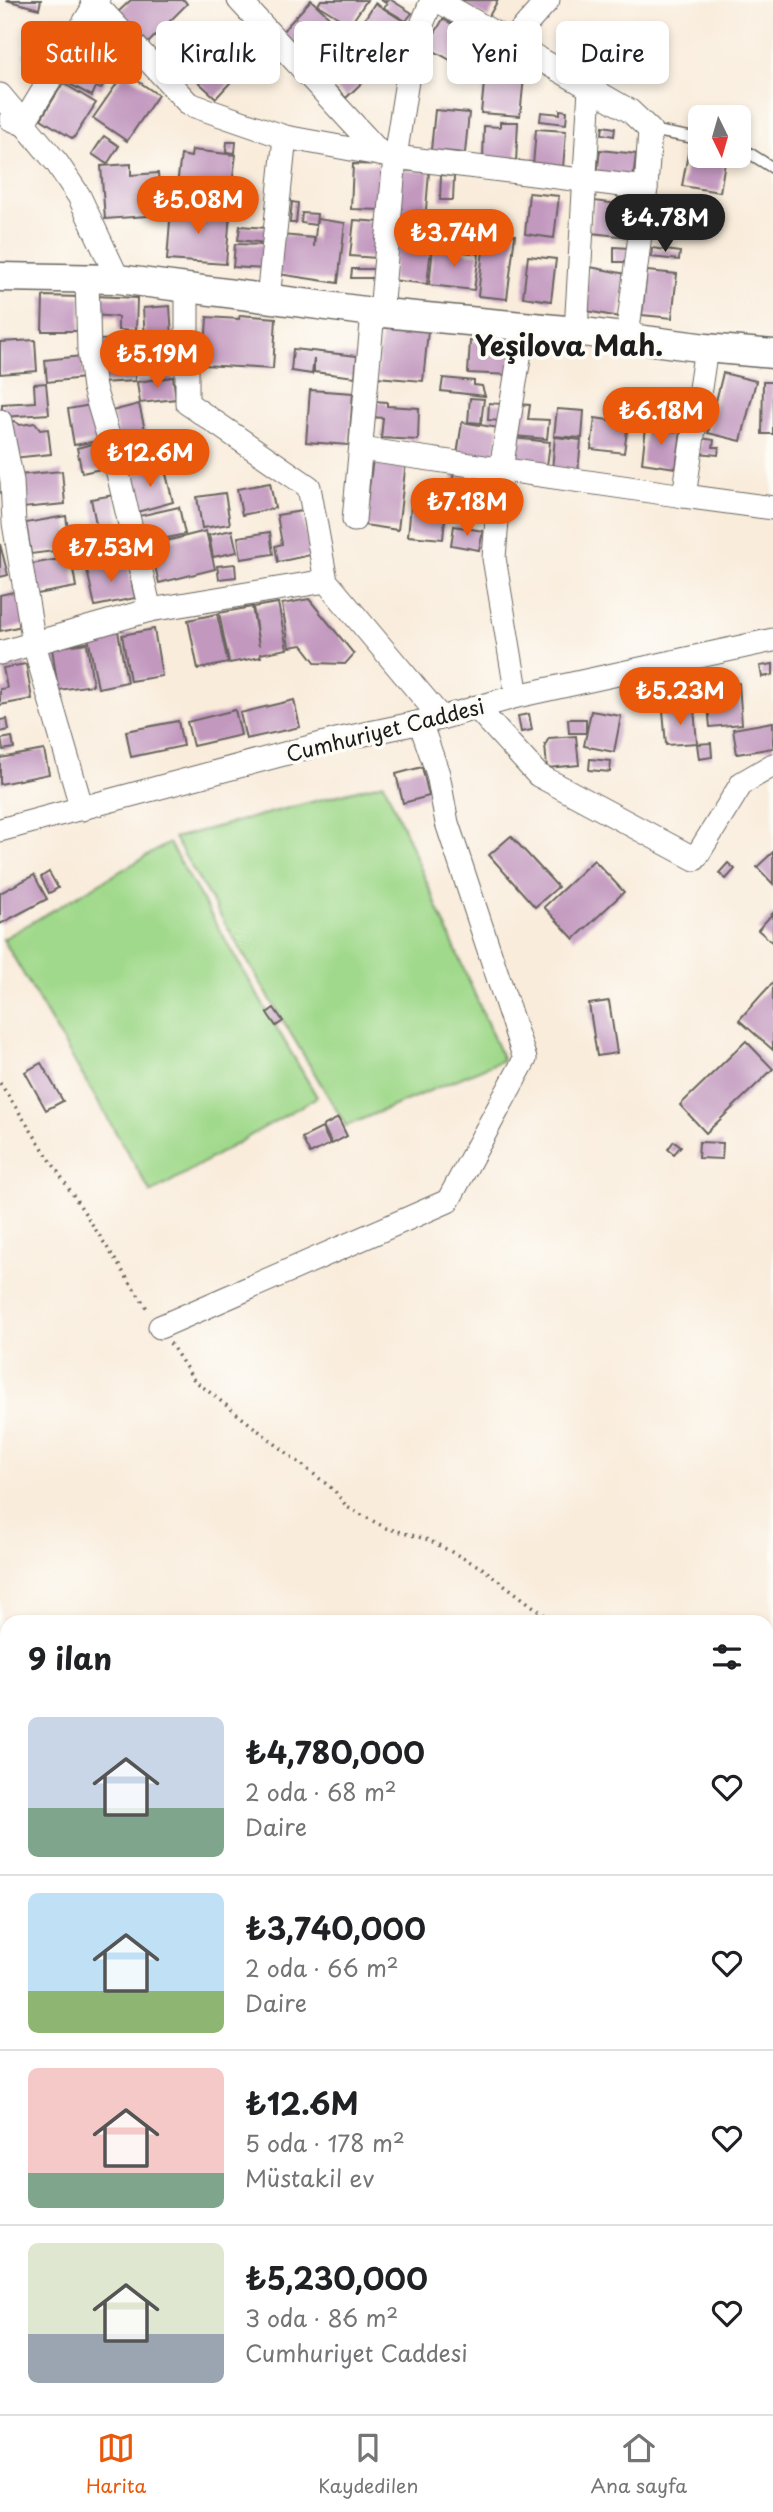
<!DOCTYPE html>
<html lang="tr">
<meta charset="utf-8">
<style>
:root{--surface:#fff;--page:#f6f6f6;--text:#202124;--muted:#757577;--line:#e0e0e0;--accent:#ea580c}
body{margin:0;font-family:"Playpen Sans",sans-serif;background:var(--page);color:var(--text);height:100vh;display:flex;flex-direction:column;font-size:26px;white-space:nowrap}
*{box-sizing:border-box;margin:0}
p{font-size:23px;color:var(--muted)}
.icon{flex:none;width:38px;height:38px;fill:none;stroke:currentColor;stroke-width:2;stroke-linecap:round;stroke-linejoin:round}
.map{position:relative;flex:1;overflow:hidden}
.details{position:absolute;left:0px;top:1615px;width:774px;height:800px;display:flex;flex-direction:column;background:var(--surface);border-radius:21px 21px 0 0;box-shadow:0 4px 10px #0003}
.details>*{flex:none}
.top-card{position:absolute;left:21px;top:21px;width:732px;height:63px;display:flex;gap:14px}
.needle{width:46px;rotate:175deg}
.controls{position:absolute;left:688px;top:105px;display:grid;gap:14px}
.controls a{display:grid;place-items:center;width:63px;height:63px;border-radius:10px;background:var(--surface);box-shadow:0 4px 10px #0003;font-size:35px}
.price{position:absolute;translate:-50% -60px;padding:0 16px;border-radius:24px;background:var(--accent);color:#fff;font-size:23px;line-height:46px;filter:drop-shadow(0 2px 4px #0008)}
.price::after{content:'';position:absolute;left:50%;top:42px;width:21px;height:16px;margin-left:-10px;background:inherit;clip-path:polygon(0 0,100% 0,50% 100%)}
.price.on{background:#222;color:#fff}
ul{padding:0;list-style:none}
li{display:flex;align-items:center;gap:21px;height:175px;padding:0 28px}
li+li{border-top:2px solid var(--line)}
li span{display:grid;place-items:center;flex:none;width:196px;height:140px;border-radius:10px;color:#555}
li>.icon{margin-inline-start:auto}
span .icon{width:84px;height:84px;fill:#fffc;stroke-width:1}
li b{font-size:30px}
h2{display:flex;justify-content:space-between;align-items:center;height:84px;padding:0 28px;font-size:30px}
.chip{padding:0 24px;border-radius:10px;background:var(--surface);box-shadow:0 4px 10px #0003;font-size:24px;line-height:63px}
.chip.on{background:var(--accent);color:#fff}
.tabs{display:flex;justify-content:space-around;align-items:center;height:98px;border-top:2px solid var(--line);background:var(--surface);font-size:19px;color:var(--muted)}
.tabs a{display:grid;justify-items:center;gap:4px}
.tabs .on{color:var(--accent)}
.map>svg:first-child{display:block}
</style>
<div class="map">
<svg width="773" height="2414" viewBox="0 0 773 2414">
<rect width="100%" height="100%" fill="#fdfcf7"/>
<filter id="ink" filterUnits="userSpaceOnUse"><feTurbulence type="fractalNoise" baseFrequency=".0143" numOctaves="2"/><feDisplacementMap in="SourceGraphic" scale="14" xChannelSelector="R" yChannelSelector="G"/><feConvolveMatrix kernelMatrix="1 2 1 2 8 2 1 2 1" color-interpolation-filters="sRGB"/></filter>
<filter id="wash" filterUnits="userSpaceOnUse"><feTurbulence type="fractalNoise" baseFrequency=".00686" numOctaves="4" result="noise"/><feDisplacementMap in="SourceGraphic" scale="28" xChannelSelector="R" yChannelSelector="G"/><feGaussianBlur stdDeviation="1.57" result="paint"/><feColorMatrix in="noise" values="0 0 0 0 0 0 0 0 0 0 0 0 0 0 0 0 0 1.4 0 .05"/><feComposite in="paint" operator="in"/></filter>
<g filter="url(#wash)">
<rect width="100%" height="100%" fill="#f9ecdb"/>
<!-- green -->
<g fill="#a0d98b" stroke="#5e7a54" stroke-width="2">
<path d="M 384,783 L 503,1060 L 346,1126 L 174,838 Z"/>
<path d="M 169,843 L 317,1097 L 151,1193 L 3,939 Z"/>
</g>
<g id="blocks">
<!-- building -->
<g fill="#c298bf">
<path d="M 6,0 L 41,0 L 39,9 Z"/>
<path d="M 131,0 L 184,0 L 187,4 L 148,43 L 118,12 Z"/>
<path d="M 311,0 L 339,26 L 308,59 L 280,34 Z"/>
<path d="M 321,0 L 367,0 L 350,25 L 318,5 Z"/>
<path d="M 381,0 L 391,0 L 412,13 L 406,21 L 384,8 L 387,4 Z"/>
<path d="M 456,0 L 498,0 L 488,18 Z"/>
<path d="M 375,3 L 406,23 L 383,59 L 352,39 Z"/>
<path d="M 443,19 L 478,38 L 471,51 L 477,55 L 468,70 L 427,47 Z"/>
<path d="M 32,42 L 49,52 L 36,74 L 25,67 L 29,60 L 23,56 Z"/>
<path d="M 345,44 L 373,72 L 346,98 L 318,70 Z"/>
<path d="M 84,45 L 112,61 L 102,79 L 106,81 L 101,89 L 96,87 L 92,96 L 64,81 Z"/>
<path d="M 212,45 L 241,71 L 216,98 L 187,72 Z"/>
<path d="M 125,72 L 158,95 L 127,141 L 93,118 Z"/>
<path d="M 485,73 L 524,77 L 520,116 L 481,113 Z"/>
<path d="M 63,83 L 96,103 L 73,139 L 41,119 Z"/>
<path d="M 435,110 L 469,113 L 465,153 L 431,150 Z"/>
<path d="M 560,110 L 567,111 L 566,124 L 540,121 L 541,112 L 560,114 Z"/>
<path d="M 500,122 L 518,122 L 516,162 L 483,160 L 484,126 L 500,127 Z"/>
<path d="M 603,126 L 615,128 L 614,136 L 602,134 Z"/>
<path d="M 536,129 L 566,131 L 563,168 L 533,166 Z"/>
<path d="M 104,136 L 119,146 L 107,164 L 92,154 Z"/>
<path d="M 227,142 L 236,142 L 235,153 L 226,152 Z"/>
<path d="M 689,148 L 700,150 L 700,156 L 726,156 L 720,192 L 682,186 Z"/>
<path d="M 192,150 L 236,155 L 231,192 L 177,185 L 181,155 L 191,157 Z"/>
<path d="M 600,150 L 636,154 L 633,180 L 597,176 Z"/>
<path d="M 131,164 L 131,175 L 158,173 L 161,215 L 105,219 L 101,166 Z"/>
<path d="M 353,164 L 386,165 L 384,210 L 351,209 Z"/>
<path d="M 399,170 L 429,172 L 424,234 L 394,232 Z"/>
<path d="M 441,175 L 454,176 L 453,200 L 440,200 Z"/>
<path d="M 529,193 L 559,196 L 554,238 L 525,234 Z"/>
<path d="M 618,198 L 631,200 L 628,237 L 591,233 L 595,201 L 618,204 Z"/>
<path d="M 292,202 L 298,203 L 296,223 L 290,223 Z"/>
<path d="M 171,208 L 230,213 L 226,264 L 167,260 Z"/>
<path d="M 302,213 L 317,214 L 316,225 L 301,223 Z"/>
<path d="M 317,219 L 345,223 L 338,283 L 278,274 L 282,235 L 314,238 L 314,247 Z"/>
<path d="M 354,220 L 380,222 L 377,258 L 350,256 Z"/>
<path d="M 240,226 L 268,228 L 266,243 L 238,240 Z"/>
<path d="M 485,232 L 515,235 L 507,299 L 478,296 Z"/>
<path d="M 235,244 L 266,245 L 264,269 L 233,267 Z"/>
<path d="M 397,244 L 431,248 L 427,284 L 392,280 Z"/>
<path d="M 614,247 L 628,248 L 627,262 L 614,262 Z"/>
<path d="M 433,248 L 479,254 L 474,290 L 429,285 Z"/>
<path d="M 652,248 L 680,252 L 679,260 L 651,257 Z"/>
<path d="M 528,256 L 556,259 L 551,301 L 523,297 Z"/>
<path d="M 590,267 L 626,274 L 619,317 L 582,310 Z"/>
<path d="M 352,269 L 374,269 L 374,278 L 351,278 Z"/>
<path d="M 647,271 L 677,274 L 672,318 L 642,315 Z"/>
<path d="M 43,296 L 81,297 L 80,331 L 42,331 Z"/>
<path d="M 95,296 L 137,298 L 136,331 L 118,330 L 118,317 L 94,315 Z"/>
<path d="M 170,306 L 172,337 L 145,339 L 143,308 Z"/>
<path d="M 240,315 L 276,318 L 273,369 L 204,365 L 207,317 L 239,319 Z"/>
<path d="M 382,327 L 428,331 L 423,381 L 377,377 Z"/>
<path d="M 124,339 L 125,371 L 135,371 L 135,381 L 99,383 L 98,340 Z"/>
<path d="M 35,340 L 37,371 L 0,374 L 0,342 Z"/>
<path d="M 470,341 L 512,343 L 511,375 L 468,373 Z"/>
<rect x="127" y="343" width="45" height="27"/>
<path d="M 293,349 L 357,356 L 355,377 L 314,372 L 314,359 L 312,374 L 291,371 Z"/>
<path d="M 82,356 L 84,378 L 47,382 L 45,360 Z"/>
<path d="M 723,373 L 756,381 L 741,441 L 708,433 Z"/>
<path d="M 173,377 L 176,399 L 140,403 L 137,382 Z"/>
<path d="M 443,378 L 474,381 L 474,385 L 482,386 L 485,396 L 441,391 Z"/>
<path d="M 763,382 L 773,382 L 773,434 L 762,434 Z"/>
<path d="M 46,383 L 49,414 L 2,417 L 2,404 L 35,402 L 34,384 Z"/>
<path d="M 310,390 L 353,393 L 349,445 L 306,442 Z"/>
<path d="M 470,398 L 484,399 L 481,423 L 468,422 Z"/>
<path d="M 373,401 L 387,402 L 387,406 L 419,408 L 418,440 L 381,438 L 383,418 L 372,417 Z"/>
<path d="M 489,403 L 503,404 L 502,421 L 488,420 Z"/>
<path d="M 139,404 L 146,434 L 119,441 L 112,411 Z"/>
<path d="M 517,404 L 530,405 L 528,419 L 549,420 L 547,439 L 514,436 Z"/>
<path d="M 91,405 L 98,441 L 74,445 L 68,409 Z"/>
<path d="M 557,409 L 584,411 L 582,438 L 554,436 Z"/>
<path d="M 595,418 L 628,423 L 624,453 L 591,449 Z"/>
<path d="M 14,421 L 20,425 L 35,423 L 40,430 L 48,429 L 51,454 L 13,458 L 9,422 Z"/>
<path d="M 462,422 L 499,428 L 494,460 L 457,455 Z"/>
<path d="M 646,427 L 681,432 L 676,468 L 642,463 Z"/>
<path d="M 148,436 L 155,466 L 125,473 L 118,443 Z"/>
<path d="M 555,437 L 581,440 L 578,473 L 552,470 Z"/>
<path d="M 514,438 L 550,442 L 547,466 L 512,463 Z"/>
<path d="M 701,438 L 714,440 L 713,447 L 719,447 L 718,455 L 699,453 Z"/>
<path d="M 96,443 L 101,469 L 82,473 L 77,448 Z"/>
<path d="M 179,448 L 181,466 L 155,465 L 154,450 Z"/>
<path d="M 373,458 L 406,462 L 398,530 L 364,525 Z"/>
<path d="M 164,466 L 173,502 L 137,512 L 127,475 Z"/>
<path d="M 62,471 L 65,504 L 22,508 L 19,475 Z"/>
<path d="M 454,471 L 491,476 L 485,516 L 448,510 Z"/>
<path d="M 270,483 L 275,508 L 242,515 L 237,489 Z"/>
<path d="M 225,493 L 230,524 L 202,528 L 197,497 Z"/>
<path d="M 114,495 L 121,530 L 98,534 L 91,499 Z"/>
<path d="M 411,505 L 446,508 L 443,539 L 408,536 Z"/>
<path d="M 179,507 L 185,534 L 145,543 L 139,516 Z"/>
<path d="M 302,511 L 310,555 L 278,562 L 275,546 L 282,544 L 277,515 Z"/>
<path d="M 66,516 L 71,549 L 31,554 L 26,523 Z"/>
<path d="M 454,526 L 483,531 L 479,550 L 451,545 Z"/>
<path d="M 232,530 L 237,552 L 213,557 L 209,535 Z"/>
<path d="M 206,531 L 215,569 L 159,583 L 150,545 Z"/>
<path d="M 270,532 L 273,554 L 241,559 L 238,537 Z"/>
<path d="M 0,544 L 8,575 L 0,577 Z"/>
<path d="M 71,557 L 76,587 L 37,594 L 31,564 Z"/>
<path d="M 127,562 L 135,598 L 95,606 L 87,570 Z"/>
<path d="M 235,564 L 236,577 L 219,579 L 217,566 Z"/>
<path d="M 18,591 L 26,625 L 0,631 L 0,595 Z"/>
<path d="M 309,599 L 354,654 L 345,664 L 316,663 L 302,645 L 289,647 L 282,604 Z"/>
<path d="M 278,603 L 287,649 L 260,654 L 261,657 L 229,663 L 219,613 L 252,607 L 259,646 L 253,607 Z"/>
<path d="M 217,614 L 228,663 L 198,669 L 188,620 Z"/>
<path d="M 154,629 L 162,676 L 130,681 L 122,635 Z"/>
<path d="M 118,631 L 127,682 L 98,688 L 88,637 Z"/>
<path d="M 87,643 L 93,685 L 58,690 L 52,648 Z"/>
<path d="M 26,664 L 32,699 L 0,705 L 0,689 L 7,688 L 3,668 Z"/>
<path d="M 773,664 L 773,675 L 762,677 L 760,666 Z"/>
<path d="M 739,683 L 742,724 L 710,727 L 706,686 Z"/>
<path d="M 294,700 L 300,727 L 246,739 L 240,713 Z"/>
<path d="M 694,708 L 697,743 L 666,745 L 663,711 Z"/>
<path d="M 235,710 L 241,735 L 193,746 L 187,722 Z"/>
<path d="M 591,711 L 621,716 L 614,752 L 584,746 Z"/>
<path d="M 529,714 L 532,730 L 521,732 L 518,716 Z"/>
<path d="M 7,719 L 9,730 L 0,732 L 0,720 Z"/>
<path d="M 568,719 L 586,719 L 586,733 L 569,733 Z"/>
<path d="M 178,721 L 183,746 L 131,757 L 126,731 Z"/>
<path d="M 773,722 L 773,748 L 737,754 L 733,729 Z"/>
<path d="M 576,736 L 579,765 L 547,768 L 545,745 L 549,738 Z"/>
<path d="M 12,737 L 14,748 L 3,750 L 1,739 Z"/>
<path d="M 711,743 L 712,757 L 699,759 L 697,744 Z"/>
<path d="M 44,750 L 49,774 L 0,784 L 0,758 Z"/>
<path d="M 590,759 L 611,761 L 610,772 L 589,770 Z"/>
<path d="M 422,767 L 429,796 L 403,803 L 396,774 Z"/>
<path d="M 511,836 L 558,887 L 535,907 L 489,855 Z"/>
<path d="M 773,852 L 773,884 L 757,867 Z"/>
<path d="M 594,860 L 624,892 L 574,939 L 544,907 Z"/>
<path d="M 728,863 L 735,869 L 726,879 L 719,873 Z"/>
<path d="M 49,872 L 58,888 L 49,893 L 41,877 Z"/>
<path d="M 34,875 L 47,899 L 0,924 L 0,893 Z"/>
<path d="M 773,913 L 773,943 L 758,930 Z"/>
<path d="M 773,982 L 773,1050 L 739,1020 Z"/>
<path d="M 609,1001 L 617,1053 L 597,1056 L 589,1004 Z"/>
<path d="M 274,1008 L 283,1021 L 276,1026 L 267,1013 Z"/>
<path d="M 746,1041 L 773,1069 L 706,1133 L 680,1105 Z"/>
<path d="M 41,1063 L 63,1101 L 46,1110 L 25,1072 Z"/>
<path d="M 338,1118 L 347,1136 L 332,1144 L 323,1126 Z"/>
<path d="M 322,1128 L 330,1144 L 310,1154 L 302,1138 Z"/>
<path d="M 674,1141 L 681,1146 L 674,1154 L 668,1149 Z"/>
<path d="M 699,1142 L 723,1143 L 722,1159 L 698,1158 Z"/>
</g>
</g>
</g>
<g filter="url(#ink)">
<use href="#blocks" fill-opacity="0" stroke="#69655f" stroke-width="2"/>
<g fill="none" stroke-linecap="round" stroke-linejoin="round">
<defs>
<g id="service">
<path d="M 650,130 L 700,139"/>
<path d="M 738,146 L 773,168"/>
</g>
<g id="minor">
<path d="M 92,0 L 189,104 L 285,137 L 395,157 L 646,188"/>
<path d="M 239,0 L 381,154"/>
<path d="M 437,0 L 630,111 L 650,130 L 646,188 L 627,337"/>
<path d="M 511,42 L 548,0"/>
<path d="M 0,95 L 57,163 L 79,196 L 118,279"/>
<path d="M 11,119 L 23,124 L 98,0"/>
<path d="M 87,280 L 89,351 L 94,388 L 113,452 L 150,610"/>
<path d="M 187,289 L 187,403 L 309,487 L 326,581 L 441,718"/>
<path d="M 268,299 L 285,137"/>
<path d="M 381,312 L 395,157 L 412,49 L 432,0"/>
<path d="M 576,331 L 590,88"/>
<path d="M 0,421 L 12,481 L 14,523 L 34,644 L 82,809"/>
<path d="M 361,449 L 684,496 L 706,348"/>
<path d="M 684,496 L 773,508"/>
<path d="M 354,520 L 373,312"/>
<path d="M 0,653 L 150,610 L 326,581"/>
<path d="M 517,696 L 494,558 L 501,469 L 524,327"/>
<path d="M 476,707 L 538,775 L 695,859 L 742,783 L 773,765"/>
<path d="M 0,830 L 336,740 L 441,718 L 517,696 L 773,640"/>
<path d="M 160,1327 L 448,1201 L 525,1059 L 447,823 L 438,774 L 420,722"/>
</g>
<g id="tertiary">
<path d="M 0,277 L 118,279 L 373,312 L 576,331 L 706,348 L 773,354"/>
<path d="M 0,2363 L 7,2371"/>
<path d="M 41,2408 L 47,2414"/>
</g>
</defs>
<!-- service casing -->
<use href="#service" stroke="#69655f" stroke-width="13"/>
<!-- minor casing -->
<use href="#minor" stroke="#69655f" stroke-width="25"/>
<!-- tertiary casing -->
<use href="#tertiary" stroke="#69655f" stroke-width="31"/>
<!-- path -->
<g stroke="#69655f" stroke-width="3.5" stroke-dasharray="2 5" stroke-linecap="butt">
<path d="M 0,1083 L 148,1310"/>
<path d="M 170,1343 L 194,1380 L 334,1490 L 347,1507 L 386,1528 L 429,1540 L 482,1568 L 554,1622"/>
<path d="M 766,1781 L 773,1786"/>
</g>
<!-- service -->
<use href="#service" stroke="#fff" stroke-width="10"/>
<!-- minor -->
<use href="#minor" stroke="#fff" stroke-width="23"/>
<!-- tertiary -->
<use href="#tertiary" stroke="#fff" stroke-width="28"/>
</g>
</g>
<g text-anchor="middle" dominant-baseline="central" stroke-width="7" stroke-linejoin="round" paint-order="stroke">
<!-- street labels -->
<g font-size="21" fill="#1c1c1c" stroke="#fdfcf7">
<text transform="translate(385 729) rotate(-14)">Cumhuriyet Caddesi</text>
</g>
<!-- district labels -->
<g font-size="28" font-weight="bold" fill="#1c1c1c" stroke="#fdfcf7">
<text x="569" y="344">Yeşilova Mah.</text>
</g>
</g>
</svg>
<div class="controls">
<a><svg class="needle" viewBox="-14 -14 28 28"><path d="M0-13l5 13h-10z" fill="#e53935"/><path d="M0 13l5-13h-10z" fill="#757577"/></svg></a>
</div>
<b class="price" style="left:198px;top:236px">₺5.08M</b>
<b class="price on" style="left:665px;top:254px">₺4.78M</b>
<b class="price" style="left:454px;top:269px">₺3.74M</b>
<b class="price" style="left:157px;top:390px">₺5.19M</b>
<b class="price" style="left:661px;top:447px">₺6.18M</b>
<b class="price" style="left:150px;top:489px">₺12.6M</b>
<b class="price" style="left:467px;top:538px">₺7.18M</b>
<b class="price" style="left:111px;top:584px">₺7.53M</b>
<b class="price" style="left:680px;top:727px">₺5.23M</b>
<div class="top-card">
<a class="chip on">Satılık</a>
<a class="chip">Kiralık</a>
<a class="chip">Filtreler</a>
<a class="chip">Yeni</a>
<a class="chip">Daire</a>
</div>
<section class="details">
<h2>9 ilan<svg class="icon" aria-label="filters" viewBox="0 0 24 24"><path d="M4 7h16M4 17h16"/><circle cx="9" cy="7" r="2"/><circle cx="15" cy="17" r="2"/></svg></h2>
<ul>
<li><span style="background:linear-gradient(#c9d6e8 65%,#7fa58c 0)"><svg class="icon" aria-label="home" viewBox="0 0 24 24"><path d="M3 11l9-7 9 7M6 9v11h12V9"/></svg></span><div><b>₺4,780,000</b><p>2 oda · 68 m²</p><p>Daire</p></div><svg class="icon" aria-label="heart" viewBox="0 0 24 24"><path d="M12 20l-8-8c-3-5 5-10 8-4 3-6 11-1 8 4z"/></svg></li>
<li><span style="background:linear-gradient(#bfe0f5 70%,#8fb573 0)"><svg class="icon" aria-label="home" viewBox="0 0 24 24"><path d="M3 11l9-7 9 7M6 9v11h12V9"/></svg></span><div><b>₺3,740,000</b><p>2 oda · 66 m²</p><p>Daire</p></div><svg class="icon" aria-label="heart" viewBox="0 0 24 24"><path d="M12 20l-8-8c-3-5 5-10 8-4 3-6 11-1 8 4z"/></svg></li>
<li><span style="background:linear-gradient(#f6c9c9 75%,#7fa58c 0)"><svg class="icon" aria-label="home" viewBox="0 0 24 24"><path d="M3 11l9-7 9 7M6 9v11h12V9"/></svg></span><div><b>₺12.6M</b><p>5 oda · 178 m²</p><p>Müstakil ev</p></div><svg class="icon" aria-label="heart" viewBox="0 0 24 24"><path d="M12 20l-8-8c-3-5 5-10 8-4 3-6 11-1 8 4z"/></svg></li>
<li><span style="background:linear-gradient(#dfe7d0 65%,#9aa5b1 0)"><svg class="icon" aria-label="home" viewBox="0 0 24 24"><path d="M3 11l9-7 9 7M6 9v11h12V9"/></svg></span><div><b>₺5,230,000</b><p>3 oda · 86 m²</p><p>Cumhuriyet Caddesi</p></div><svg class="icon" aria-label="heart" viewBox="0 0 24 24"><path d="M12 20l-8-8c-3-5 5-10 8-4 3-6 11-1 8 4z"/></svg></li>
</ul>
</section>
</div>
<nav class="tabs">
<a class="on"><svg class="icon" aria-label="map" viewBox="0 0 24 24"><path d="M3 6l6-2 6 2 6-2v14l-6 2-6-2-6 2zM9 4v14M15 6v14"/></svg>Harita</a>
<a><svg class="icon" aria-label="saved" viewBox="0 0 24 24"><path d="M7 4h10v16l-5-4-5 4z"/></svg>Kaydedilen</a>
<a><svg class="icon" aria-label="home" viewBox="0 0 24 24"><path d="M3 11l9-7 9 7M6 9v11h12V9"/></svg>Ana sayfa</a>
</nav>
